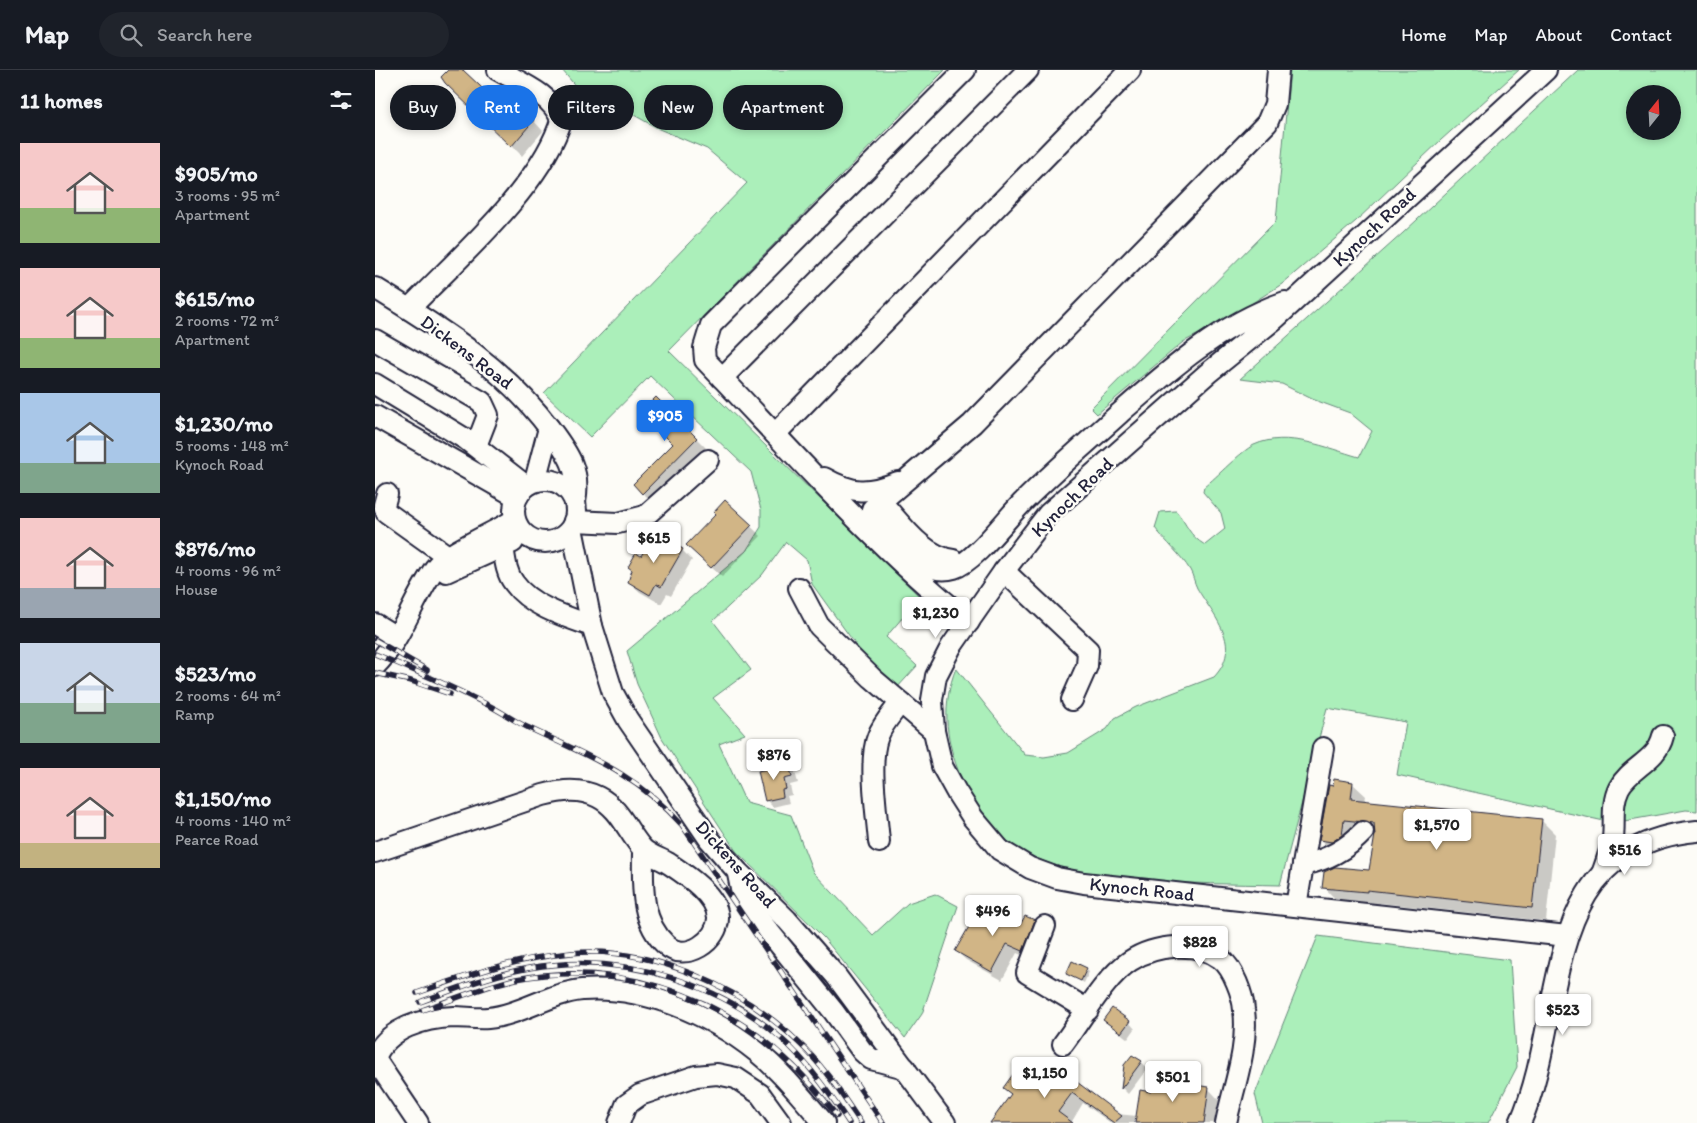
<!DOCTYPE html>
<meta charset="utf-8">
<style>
:root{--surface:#171b24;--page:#20242c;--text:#f1f3f6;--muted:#9ea1a6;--line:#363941;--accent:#1a73e8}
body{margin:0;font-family:Itim,sans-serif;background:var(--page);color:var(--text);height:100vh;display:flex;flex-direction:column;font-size:19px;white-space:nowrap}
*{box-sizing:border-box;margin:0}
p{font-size:16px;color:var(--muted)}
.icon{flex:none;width:28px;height:28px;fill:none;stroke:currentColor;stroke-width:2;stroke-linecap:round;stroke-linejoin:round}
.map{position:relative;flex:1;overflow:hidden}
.panel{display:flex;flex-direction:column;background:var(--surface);width:375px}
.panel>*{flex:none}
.top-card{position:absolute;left:15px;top:15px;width:475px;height:45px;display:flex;gap:10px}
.needle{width:32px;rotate:18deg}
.tools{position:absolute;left:1251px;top:15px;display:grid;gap:10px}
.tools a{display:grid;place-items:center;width:55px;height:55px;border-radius:50%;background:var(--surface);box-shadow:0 2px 8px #0003;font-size:25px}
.price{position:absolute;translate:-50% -42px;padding:0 11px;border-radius:5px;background:#fff;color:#222;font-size:16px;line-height:32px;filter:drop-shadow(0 1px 2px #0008)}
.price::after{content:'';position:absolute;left:50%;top:30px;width:15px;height:11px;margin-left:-8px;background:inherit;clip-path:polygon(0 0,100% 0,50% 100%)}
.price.on{background:var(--accent);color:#fff}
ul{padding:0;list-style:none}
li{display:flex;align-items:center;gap:15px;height:125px;padding:0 20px}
li span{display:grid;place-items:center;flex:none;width:140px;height:100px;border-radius:0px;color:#555}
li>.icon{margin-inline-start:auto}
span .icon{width:60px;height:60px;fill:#fffc;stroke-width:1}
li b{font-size:21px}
h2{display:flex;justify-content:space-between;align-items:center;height:60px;padding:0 20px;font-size:21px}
.chip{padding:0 18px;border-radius:22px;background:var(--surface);box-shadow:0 2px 8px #0003;font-size:18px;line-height:45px}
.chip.on{background:var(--accent);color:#fff}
header{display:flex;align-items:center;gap:30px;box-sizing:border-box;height:70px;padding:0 25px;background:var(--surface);border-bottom:1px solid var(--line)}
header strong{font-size:24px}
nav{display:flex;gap:28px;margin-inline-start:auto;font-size:18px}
.search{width:350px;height:45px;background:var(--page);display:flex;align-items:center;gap:12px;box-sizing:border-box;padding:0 18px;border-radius:28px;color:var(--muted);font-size:19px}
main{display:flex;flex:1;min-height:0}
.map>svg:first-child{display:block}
</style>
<header>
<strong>Map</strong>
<div class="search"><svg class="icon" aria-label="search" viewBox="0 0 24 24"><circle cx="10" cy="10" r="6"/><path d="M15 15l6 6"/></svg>Search here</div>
<nav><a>Home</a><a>Map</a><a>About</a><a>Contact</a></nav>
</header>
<main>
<section class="panel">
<h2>11 homes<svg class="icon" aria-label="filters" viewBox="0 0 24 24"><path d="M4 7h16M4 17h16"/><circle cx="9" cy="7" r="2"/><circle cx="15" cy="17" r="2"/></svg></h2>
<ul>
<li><span style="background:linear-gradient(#f6c9c9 65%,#8fb573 0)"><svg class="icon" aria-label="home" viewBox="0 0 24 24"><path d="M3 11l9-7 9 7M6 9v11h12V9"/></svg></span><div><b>$905/mo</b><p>3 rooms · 95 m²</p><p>Apartment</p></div></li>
<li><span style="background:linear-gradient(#f6c9c9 70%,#8fb573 0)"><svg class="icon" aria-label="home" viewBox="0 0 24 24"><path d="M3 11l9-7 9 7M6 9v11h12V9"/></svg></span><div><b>$615/mo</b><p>2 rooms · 72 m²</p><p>Apartment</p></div></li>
<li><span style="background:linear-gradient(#a9c7e8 70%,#7fa58c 0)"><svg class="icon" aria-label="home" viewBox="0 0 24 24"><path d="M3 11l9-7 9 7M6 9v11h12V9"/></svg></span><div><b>$1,230/mo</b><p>5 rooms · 148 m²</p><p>Kynoch Road</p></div></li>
<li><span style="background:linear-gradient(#f6c9c9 70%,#9aa5b1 0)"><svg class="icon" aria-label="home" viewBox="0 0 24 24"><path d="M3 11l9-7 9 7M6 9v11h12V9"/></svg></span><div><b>$876/mo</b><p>4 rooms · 96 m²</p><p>House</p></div></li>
<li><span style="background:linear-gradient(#c9d6e8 60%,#7fa58c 0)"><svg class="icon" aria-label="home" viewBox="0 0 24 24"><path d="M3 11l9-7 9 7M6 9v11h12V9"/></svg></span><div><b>$523/mo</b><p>2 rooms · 64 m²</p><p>Ramp</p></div></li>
<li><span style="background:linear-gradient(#f6c9c9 75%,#c2b280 0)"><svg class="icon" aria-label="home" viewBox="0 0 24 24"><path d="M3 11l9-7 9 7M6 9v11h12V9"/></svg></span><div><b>$1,150/mo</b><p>4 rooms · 140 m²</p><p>Pearce Road</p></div></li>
</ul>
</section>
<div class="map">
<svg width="1322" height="1053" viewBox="0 0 1322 1053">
<rect width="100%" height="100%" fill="#fdfcf7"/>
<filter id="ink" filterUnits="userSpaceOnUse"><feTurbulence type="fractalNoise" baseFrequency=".02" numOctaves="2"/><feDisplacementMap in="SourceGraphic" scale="10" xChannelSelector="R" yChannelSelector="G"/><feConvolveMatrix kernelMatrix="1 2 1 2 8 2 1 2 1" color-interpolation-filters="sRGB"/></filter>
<g filter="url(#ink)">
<!-- green -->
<g fill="#abefba" stroke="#66887a" fill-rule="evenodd">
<path d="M 187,0 L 570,0 L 294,281 L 545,527 L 511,567 L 542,596 L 521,619 L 491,589 L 437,514 L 432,490 L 411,472 L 387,505 L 338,551 L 376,600 L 338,628 L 370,664 L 344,674 L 371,733 L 416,745 L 438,802 L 498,865 L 533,833 L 560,824 L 583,836 L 547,944 L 530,968 L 449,868 L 361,781 L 287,668 L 262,614 L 252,581 L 371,481 L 386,457 L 386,440 L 376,402 L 275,306 L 215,367 L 169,323 L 372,113 L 332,79 L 284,59 L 250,40 L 213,31 Z"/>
<path d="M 915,0 L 1144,0 L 1066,70 L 981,151 L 907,214 L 849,251 L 808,272 L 722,344 L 716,338 L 901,151 Z"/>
<path d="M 1203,0 L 1322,0 L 1322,741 L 1311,740 L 1238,753 L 1022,705 L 1031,652 L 952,638 L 905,815 C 859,814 814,814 769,810 C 685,804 615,788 583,700 C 570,665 567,634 581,598 L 650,685 L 669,687 L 693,683 L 732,659 L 740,648 L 761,637 L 839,607 C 869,575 838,546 822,518 C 819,512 818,505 815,500 C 806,485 791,472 780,458 L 785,442 L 801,441 C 813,455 813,465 830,475 L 850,459 L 846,443 L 828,422 L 829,417 C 842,407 866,381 879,375 C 912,360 952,378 984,387 L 997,361 L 975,343 L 937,329 L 907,314 L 865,309 L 1028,163 ZM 1260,24 L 1298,24 L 1298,61 L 1260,61 Z"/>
<path d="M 943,866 L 1135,890 L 1142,997 L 1113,1053 L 887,1053 L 880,1024 Z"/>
</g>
<!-- shadow -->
<g fill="#0003">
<path d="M 74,0 L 86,0 L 139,50 L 158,50 L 168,61 L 147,86 L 68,7 Z"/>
<path d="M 281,328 L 331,378 L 277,432 L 259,414 L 300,374 Z"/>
<path d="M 350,432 L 386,466 L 347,507 L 323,485 Z"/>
<path d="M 307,480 L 317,490 L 296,526 L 292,524 L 286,534 L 265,522 L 254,512 L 266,488 Z"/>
<path d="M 413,695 L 420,702 L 423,713 L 415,715 L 417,725 L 412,726 L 414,733 L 398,737 L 391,730 Z"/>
<path d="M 977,713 L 991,726 L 990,731 L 1166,750 L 1180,764 L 1171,851 L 1005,833 L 1005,835 L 962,831 L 949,817 L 995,802 L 999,765 L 982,763 L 959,784 L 946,770 Z"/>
<path d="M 659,851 L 669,861 L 657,890 L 642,883 L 627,910 L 591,890 L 581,881 Z"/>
<path d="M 711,899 L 714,902 L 709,913 L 693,903 Z"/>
<path d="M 729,950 L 754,952 L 760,959 L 753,969 Z"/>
<path d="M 766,992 L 772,999 L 753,1024 L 747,1018 L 750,996 Z"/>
<path d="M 682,999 L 742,1044 L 762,1046 L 777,1024 L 805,1007 L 814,1016 L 833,1018 L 844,1030 L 840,1053 L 736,1053 L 708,1033 L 696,1053 L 616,1053 L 637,1025 L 629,1018 L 669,1016 Z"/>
</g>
<!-- building -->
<g fill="#d1b586" stroke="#22223b">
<path d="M 73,0 L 88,0 L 139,48 L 147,39 L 159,50 L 136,77 L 70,13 L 66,7 Z"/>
<path d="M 281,327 L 322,368 L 267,424 L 258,414 L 298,374 L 266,342 Z"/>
<path d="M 350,430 L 377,455 L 336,498 L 311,475 L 341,444 L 339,442 Z"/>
<path d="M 279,463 L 308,479 L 286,517 L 281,514 L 275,525 L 253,512 L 257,500 L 253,497 L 261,483 L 266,486 Z"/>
<path d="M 414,694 L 417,707 L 409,709 L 411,719 L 407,720 L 408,727 L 390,731 L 383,701 Z"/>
<path d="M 959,709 L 978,712 L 976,729 L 1167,749 L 1157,838 L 992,820 L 992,822 L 947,818 L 949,802 L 960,797 L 994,800 L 1000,765 L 999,753 L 969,750 L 967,765 L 957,772 L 944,770 L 954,715 L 958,716 Z"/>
<path d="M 607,834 L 645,855 L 650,846 L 660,850 L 648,881 L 632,874 L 617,902 L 580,881 Z"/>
<path d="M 697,891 L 712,898 L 706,911 L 691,904 Z"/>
<path d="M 737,938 L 755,951 L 746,963 L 728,950 Z"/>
<path d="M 757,985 L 767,991 L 746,1019 L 749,995 Z"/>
<path d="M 644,996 L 669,1014 L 682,997 L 747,1046 L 739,1053 L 697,1023 L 683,1042 L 698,1053 L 615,1053 L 636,1024 L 628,1018 Z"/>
<path d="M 786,1003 L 805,1005 L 804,1013 L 834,1017 L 829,1053 L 760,1053 L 765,1020 L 776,1022 L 777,1018 L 783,1019 Z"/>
</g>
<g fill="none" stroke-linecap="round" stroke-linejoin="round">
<defs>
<g id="minor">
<path d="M 590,0 L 336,255 L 329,278 L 330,290 C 416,380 498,474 594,552"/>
<path d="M 903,0 L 900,34 L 892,53 L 597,354 L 497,439 L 496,448 C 517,467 546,508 579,498 C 601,491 632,447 650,430 C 680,400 713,372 745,343 C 795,299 846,254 910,232"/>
<path d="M 1171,0 L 901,248 L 833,303 L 673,444 L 629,501 L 576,577 L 561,606 L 557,630 L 559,661 L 567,696 L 582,723 L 598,748 L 625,780 L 655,798 L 682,808 L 709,813 L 1192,866"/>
<path d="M 0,218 C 66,259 128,296 175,359 C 193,383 206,401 200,432"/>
<path d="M 34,239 C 82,189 160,122 184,57 L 186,50 C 178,25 144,12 123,0"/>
<path d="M 0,270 L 107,332 L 113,345 L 101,376"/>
<path d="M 347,308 L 653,0"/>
<path d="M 0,314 L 92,370 L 151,416"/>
<path d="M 0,346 L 142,427"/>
<path d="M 400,364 L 755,0"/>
<path d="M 449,408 C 477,424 493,424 523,412"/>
<circle cx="170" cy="441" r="31"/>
<path d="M 160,411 L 174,358"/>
<path d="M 12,424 L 9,435 L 11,442 L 74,487"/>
<path d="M 506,432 C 526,453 547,486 578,490"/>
<path d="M 199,451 L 243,453 L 270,446 L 333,390"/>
<path d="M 197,458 L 217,556 L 238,623 L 253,650 L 335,770 L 363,802 L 412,850 L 461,906 L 570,1053"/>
<path d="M 128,476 C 130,489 131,503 139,513 C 155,536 191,547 217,556"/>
<path d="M 629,501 L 713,580 L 712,596 L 697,630"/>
<path d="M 71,502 L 138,472"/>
<path d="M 424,518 L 444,556 L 497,608 L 559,661"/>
<path d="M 0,554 L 21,567"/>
<path d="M 0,596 C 27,569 38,529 60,498 C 71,483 122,461 139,450"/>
<path d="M 504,772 C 502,745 493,690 503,666 C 508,653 517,644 525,633"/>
<path d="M 0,782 L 168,725 C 187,720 205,718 223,727 C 245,738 252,761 267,778 C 273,785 285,788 293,793 C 311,805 341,824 343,847 C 344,871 310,893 291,875 C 264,850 268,812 268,779"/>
<path d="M 928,795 C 952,790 971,780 988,762"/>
<path d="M 1228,801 C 1232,790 1236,779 1238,768 C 1240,751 1236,734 1244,718 C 1255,697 1282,691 1288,666"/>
<path d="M 363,804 L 366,819 L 383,848 L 459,942 L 487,981 L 496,989 L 530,998"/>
<path d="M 921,836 L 948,678"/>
<path d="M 670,856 L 652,903 L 713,940"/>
<path d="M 688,974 C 707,949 729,908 755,891 C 779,875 822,870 846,889 C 858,898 868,925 869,940 C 874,977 858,1018 851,1053"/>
<path d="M 0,988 C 12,958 49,948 79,947 C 90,947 102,949 113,948 C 145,945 175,923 207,920 C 268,915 335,944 382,982 C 407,1002 428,1029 449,1053"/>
<path d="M 0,989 L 43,1053"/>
<path d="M 244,1053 L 251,1035 L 265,1025 L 321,1006 L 342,1004 L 361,1008 L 385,1024 L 406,1053"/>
<path d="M 1145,1053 C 1194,943 1160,776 1322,761"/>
</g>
</defs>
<!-- minor casing -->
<use href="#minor" stroke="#22223b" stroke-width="24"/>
<!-- minor -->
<use href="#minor" stroke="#fdfcf7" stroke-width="20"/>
<defs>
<g id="rail">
<path d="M 0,570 L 52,600"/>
<path d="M 0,584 C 37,599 75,616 111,634 C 126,641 139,651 154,658 C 213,686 262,704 307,755 L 508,1053"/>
<path d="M 0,603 L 36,611 L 75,624"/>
<path d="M 42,923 C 93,905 142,888 196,883 C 274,875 368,918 423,972 C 448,995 467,1025 486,1053"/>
<path d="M 45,932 C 81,919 116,905 154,898 C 249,881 358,914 424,986 C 443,1007 459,1030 474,1053"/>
<path d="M 47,940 C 78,930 109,916 141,909 C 238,891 340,922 411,989 C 430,1006 446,1026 462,1046"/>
</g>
</defs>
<!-- rail casing -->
<use href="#rail" stroke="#22223b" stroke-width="5.5"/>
<!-- rail -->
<use href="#rail" stroke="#fdfcf7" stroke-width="4" stroke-dasharray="11" stroke-linecap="butt"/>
</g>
</g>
<g text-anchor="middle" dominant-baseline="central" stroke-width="5" stroke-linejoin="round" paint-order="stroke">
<!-- street labels -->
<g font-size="19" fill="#22223b" stroke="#fdfcf7">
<text transform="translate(999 157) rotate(-43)">Kynoch Road</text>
<text transform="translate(92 282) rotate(37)">Dickens Road</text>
<text transform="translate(697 427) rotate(-44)">Kynoch Road</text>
<text transform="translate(361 794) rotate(48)">Dickens Road</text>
<text transform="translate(767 819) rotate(6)">Kynoch Road</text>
</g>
</g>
</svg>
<div class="tools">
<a><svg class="needle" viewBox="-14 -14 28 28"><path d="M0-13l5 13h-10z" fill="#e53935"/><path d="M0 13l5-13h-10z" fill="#9ea1a6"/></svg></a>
</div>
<b class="price on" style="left:290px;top:372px">$905</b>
<b class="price" style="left:279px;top:494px">$615</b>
<b class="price" style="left:561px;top:569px">$1,230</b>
<b class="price" style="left:399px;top:711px">$876</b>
<b class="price" style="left:1062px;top:781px">$1,570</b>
<b class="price" style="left:1250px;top:806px">$516</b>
<b class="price" style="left:618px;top:867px">$496</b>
<b class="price" style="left:825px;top:898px">$828</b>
<b class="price" style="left:1188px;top:966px">$523</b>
<b class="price" style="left:670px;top:1029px">$1,150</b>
<b class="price" style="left:798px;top:1033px">$501</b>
<div class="top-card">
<a class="chip">Buy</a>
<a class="chip on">Rent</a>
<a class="chip">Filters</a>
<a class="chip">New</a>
<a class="chip">Apartment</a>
</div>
</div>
</main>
